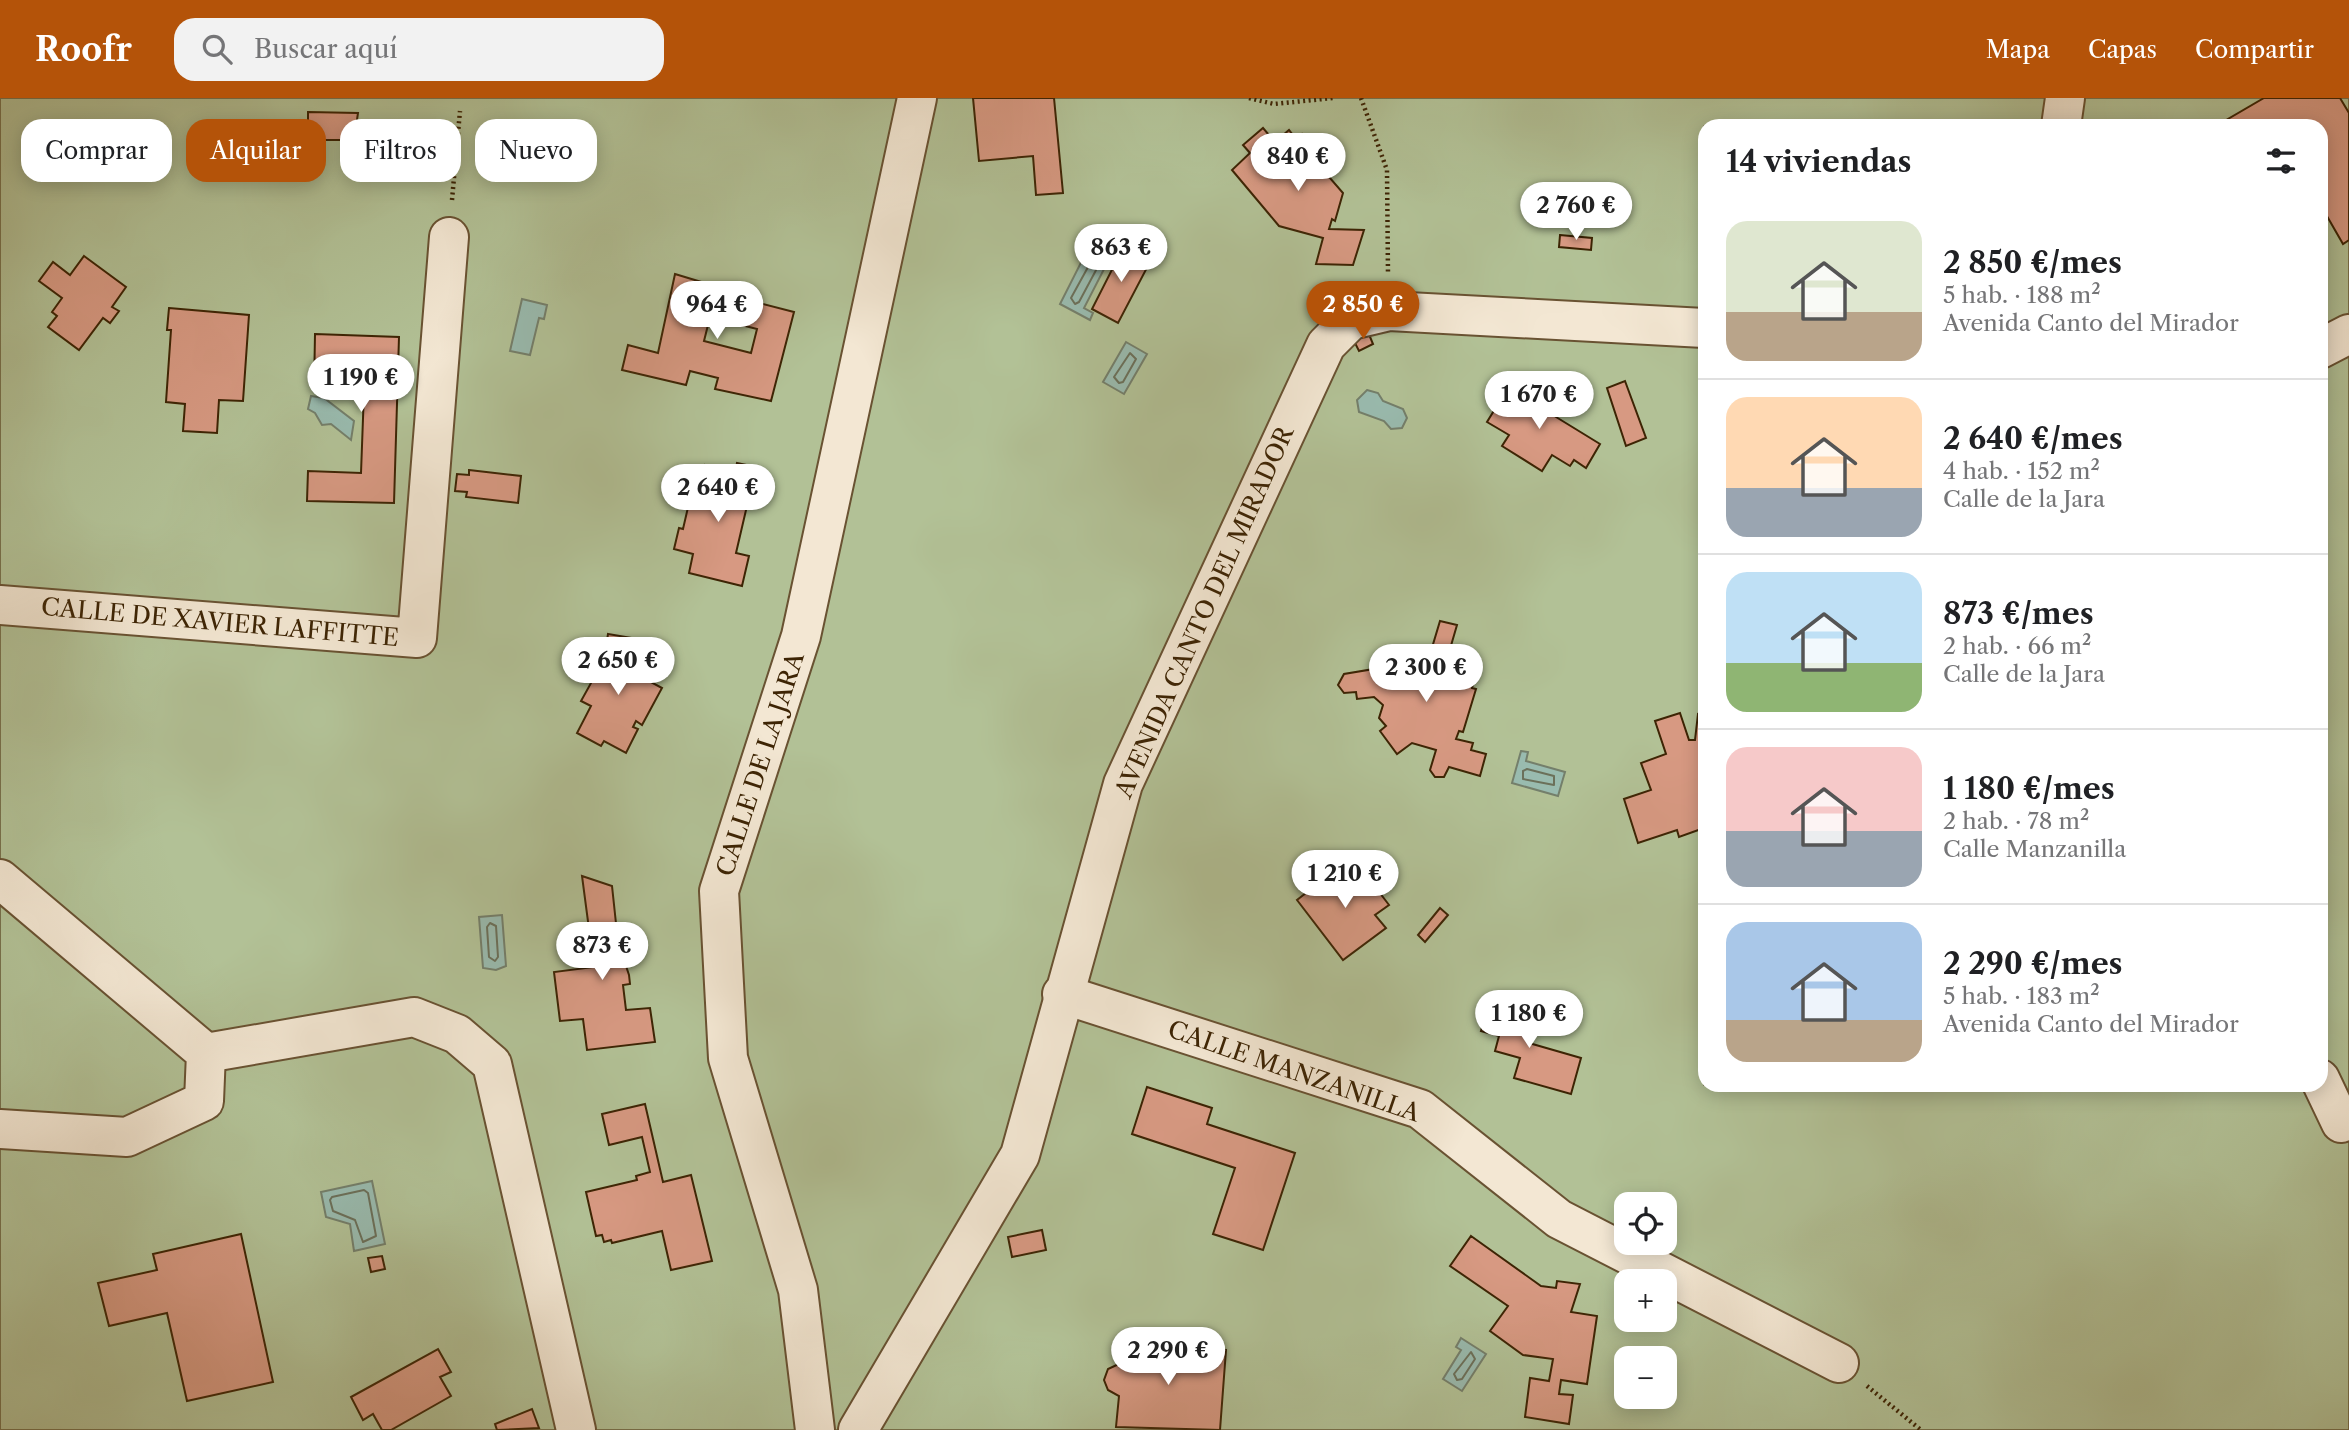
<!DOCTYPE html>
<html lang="es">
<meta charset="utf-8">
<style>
:root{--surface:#fff;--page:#f2f2f2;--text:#202124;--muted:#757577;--line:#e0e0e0;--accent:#b45309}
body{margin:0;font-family:"Libre Caslon Text",serif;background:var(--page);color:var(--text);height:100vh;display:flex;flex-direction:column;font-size:26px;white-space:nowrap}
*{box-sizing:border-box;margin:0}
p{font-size:23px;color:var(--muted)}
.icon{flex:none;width:38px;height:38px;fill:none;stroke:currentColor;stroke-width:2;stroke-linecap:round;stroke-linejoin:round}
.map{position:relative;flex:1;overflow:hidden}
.drawer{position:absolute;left:1698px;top:21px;width:630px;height:973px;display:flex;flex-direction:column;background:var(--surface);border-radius:21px;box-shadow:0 4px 18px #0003}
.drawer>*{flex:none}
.banner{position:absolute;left:21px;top:21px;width:665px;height:63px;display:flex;gap:14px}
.fabs{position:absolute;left:1614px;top:1094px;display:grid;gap:14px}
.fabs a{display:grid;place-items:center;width:63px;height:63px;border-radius:14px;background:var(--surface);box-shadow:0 4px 18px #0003;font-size:35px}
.price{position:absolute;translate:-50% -60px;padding:0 16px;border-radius:24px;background:#fff;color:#222;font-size:23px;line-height:46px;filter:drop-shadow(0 2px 4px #0008)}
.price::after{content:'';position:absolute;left:50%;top:42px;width:21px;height:16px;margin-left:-10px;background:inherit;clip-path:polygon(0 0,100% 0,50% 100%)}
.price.on{background:var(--accent);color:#fff}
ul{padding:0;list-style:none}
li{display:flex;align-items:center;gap:21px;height:175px;padding:0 28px}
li+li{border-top:2px solid var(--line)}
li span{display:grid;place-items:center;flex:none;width:196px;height:140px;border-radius:21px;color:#555}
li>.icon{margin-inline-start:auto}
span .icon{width:84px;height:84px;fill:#fffc;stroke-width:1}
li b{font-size:30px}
h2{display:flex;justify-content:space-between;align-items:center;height:84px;padding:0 28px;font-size:30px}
.pill{padding:0 24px;border-radius:21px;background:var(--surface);box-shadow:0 4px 18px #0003;font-size:24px;line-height:63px}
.pill.on{background:var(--accent);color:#fff}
header{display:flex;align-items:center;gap:42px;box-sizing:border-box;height:98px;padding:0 35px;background:var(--accent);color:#fff}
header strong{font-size:33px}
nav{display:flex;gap:38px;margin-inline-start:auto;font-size:24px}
.search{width:490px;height:63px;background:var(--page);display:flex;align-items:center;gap:18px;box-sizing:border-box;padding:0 24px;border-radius:21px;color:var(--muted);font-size:26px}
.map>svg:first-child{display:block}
</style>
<header>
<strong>Roofr</strong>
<div class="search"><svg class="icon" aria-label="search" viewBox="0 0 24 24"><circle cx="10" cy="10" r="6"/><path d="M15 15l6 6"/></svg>Buscar aquí</div>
<nav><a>Mapa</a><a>Capas</a><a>Compartir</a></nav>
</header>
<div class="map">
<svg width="2349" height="1332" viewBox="0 0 2349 1332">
<rect width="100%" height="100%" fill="#eddabc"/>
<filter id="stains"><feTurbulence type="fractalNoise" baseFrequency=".00286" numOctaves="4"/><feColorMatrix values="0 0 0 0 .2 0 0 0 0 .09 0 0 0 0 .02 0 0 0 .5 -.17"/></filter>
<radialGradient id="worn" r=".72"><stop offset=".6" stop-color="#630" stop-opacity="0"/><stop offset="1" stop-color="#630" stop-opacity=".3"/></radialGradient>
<!-- green -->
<path fill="#b2c196" stroke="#78724d" stroke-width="2" fill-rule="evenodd" d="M 0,0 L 2349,0 L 2349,1332 L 0,1332 ZM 1704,28 L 2320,28 L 2320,987 L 1704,987 ZM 1626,1106 L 1664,1106 L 1664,1144 L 1626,1144 ZM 1626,1183 L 1664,1183 L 1664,1222 L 1626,1222 ZM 1626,1260 L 1664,1260 L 1664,1298 L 1626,1298 Z"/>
<!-- water -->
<g fill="#99bbaf" stroke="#747f6b" stroke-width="2">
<path d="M 1099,129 L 1120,140 L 1084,210 L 1093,215 L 1090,222 L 1060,206 Z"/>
<path d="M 522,201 L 547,207 L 544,221 L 539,220 L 530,257 L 510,253 Z"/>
<path d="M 1126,244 L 1147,256 L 1124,296 L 1103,284 Z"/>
<path d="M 1367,292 L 1378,295 L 1383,303 L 1403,311 L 1407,320 L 1402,330 L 1391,331 L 1384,323 L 1359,314 L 1357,302 Z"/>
<path d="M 311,298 L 324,300 L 354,323 L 351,342 L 331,326 L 322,327 L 315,315 L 308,311 Z"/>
<path d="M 1521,653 L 1528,654 L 1526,663 L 1565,674 L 1558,698 L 1512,685 Z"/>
<path d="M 502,817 L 506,868 L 496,872 L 483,870 L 479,819 Z"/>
<path d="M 372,1083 L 385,1146 L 354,1153 L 350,1126 L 326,1119 L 321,1094 Z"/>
<path d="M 1461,1240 L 1486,1256 L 1462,1293 L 1443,1281 L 1461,1252 L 1456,1249 Z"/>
</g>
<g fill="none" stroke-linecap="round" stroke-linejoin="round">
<!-- shore -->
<g stroke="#6b705a" stroke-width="2">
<path d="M 1104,140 L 1110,146 L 1079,204 L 1075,206 L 1071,200 Z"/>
<path d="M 1130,255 L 1136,261 L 1123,284 L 1119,285 L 1114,279 Z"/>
<path d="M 1527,671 L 1554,678 L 1554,687 L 1523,681 L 1523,673 Z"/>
<path d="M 490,825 L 496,828 L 498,859 L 495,863 L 489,859 L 487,829 Z"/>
<path d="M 364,1092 L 368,1095 L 376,1138 L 363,1144 L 355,1122 L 333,1113 L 330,1102 L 332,1099 Z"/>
<path d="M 1471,1254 L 1475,1261 L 1462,1281 L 1457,1282 L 1454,1276 Z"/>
</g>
</g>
<!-- building -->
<g fill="#d79982" stroke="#3d2404" stroke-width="2" fill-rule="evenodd">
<path d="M 973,0 L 1054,0 L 1063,95 L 1036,97 L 1033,58 L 979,63 Z"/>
<path d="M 2264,0 L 2340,0 L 2349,15 L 2349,142 L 2343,146 L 2320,106 L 2320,28 L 2216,28 Z"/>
<path d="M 308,14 L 358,15 L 354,42 L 308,42 Z"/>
<path d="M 1263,30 L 1275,44 L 1289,32 L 1296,41 L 1302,36 L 1315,52 L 1310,57 L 1343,95 L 1335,123 L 1332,121 L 1329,131 L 1364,132 L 1353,167 L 1316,166 L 1323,140 L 1279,128 L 1232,72 L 1250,55 L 1243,47 Z"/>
<path d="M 387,35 L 442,39 L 439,77 L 384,74 L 384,66 L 372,65 L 374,43 L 386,44 Z"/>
<path d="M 1560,137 L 1592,140 L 1591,152 L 1559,149 Z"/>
<path d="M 1124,148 L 1151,162 L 1118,225 L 1092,211 Z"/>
<path d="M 84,158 L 126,189 L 112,209 L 119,213 L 110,225 L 103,220 L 79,252 L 48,229 L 57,218 L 52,214 L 62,200 L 39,183 L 53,164 L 70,177 Z"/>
<path d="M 675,176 L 741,196 L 740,200 L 794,214 L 771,303 L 715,291 L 718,280 L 690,273 L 686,287 L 622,272 L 628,247 L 658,255 ZM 710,219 L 757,231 L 751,255 L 704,243 Z"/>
<path d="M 169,210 L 249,217 L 243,303 L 219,302 L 217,335 L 183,333 L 185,306 L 166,304 L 171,232 L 167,232 Z"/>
<path d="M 1368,234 L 1373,246 L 1359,253 L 1353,241 Z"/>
<path d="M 315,236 L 399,239 L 394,405 L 307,403 L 308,373 L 361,375 L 364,293 L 314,292 Z"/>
<path d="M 1625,283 L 1646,340 L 1626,348 L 1607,290 Z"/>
<path d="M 1511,285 L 1520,285 L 1529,290 L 1533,298 L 1530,303 L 1600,346 L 1586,370 L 1574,362 L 1570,368 L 1552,357 L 1542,373 L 1502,348 L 1509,337 L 1487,324 Z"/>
<path d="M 737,365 L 756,369 L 736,455 L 749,458 L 742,488 L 689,475 L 693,456 L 674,451 L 679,430 L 683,431 L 692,392 L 699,393 L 705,367 L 735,374 Z"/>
<path d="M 469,372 L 521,378 L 518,405 L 466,399 L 467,394 L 455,393 L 457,376 L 469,377 Z"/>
<path d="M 1440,523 L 1457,527 L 1450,551 L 1469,556 L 1464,572 L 1473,574 L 1475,580 L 1472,590 L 1476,591 L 1463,634 L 1459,633 L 1456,641 L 1473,645 L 1471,652 L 1486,656 L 1480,678 L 1449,669 L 1444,679 L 1435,679 L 1430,672 L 1436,652 L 1412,645 L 1397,656 L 1380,633 L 1386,628 L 1379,620 L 1383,607 L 1374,599 L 1357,601 L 1356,594 L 1344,595 L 1338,587 L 1344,576 L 1392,568 L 1393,574 L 1417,569 L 1422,550 L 1431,553 Z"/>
<path d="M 608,536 L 638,541 L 634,575 L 662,590 L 642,627 L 636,623 L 633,629 L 638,631 L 626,655 L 604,643 L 601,648 L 577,635 L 591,608 L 581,603 L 601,567 L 603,568 Z"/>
<path d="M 1680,615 L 1689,642 L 1695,642 L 1698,616 L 1704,617 L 1704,730 L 1679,739 L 1677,732 L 1638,745 L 1624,701 L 1651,692 L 1641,665 L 1666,656 L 1655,623 Z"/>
<path d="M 1340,769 L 1347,778 L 1360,769 L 1389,807 L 1375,817 L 1386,830 L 1343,862 L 1297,802 L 1315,788 L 1313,784 L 1319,779 L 1322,783 Z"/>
<path d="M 582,778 L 612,788 L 620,863 L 616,863 L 616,866 L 625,865 L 629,877 L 630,886 L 623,887 L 626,912 L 650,910 L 655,944 L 587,952 L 583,921 L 560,923 L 554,874 L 594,869 Z"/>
<path d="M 1440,810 L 1448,817 L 1425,844 L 1418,837 Z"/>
<path d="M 1492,895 L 1516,902 L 1509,926 L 1532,932 L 1529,945 L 1581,960 L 1571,996 L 1514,980 L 1520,960 L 1495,953 L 1499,938 L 1481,933 Z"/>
<path d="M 1147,989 L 1212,1010 L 1207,1026 L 1295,1055 L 1263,1152 L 1213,1136 L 1235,1070 L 1132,1036 Z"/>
<path d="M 645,1006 L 663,1084 L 691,1077 L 712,1163 L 671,1172 L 662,1133 L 612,1145 L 611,1142 L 604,1144 L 602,1137 L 596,1138 L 586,1094 L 637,1082 L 636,1078 L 650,1074 L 642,1039 L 609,1047 L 602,1016 Z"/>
<path d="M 1042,1132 L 1046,1152 L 1012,1159 L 1008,1139 Z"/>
<path d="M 241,1136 L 273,1284 L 187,1303 L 167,1215 L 109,1228 L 98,1185 L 157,1172 L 153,1156 Z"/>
<path d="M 1471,1138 L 1541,1188 L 1556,1190 L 1557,1183 L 1580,1186 L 1571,1214 L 1597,1218 L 1587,1286 L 1561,1282 L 1559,1296 L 1573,1297 L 1569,1326 L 1525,1319 L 1530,1280 L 1549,1283 L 1553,1261 L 1523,1257 L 1490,1233 L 1508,1208 L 1450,1168 Z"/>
<path d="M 382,1158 L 385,1171 L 371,1174 L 368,1160 Z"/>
<path d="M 1123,1243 L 1226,1252 L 1220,1332 L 1116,1329 L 1119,1298 L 1108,1292 L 1104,1282 L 1108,1271 L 1121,1265 Z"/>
<path d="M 438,1251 L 451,1274 L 440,1279 L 451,1298 L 391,1332 L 382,1332 L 373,1316 L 363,1322 L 351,1299 Z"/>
<path d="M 532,1311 L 539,1330 L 497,1332 L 495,1326 Z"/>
</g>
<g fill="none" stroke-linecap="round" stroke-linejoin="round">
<defs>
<g id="street">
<path d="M 2061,28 L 2065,0"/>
<path d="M 2320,251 L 2349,236"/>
<path d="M 0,507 L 417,540 L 449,139"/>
<path d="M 0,781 L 206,955 L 204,1003 L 127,1039 L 0,1031"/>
<path d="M 1062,896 L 1420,1011 L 1559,1121 L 1839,1265"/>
<path d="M 206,955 L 414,919 L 457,936 L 492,966 L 576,1332"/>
<path d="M 2320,981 L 2341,1025"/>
<path d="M 815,1332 L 798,1192 L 728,960 L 719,793 L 801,538 L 917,0"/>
<path d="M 858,1332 L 1020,1057 L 1123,686 L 1326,247 L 1351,222 L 1389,213 L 1704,230"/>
</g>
</defs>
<!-- street casing -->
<use href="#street" stroke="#695232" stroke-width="42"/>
<!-- path -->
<g stroke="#3d2404" stroke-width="4.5" stroke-dasharray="2 3.5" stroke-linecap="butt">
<path d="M 1249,0 L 1274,6 L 1333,0"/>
<path d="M 1361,0 L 1387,72 L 1388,177"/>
<path d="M 452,102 L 460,13"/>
<path d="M 1867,1288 L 1921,1332"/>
</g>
<!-- street -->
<use href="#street" stroke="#f3e7d3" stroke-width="38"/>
</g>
<g text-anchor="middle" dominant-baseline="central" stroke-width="7" stroke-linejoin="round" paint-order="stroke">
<!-- street labels -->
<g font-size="24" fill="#3d2404" stroke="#f3e7d3">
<text transform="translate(1204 514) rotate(-66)">AVENIDA CANTO DEL MIRADOR</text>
<text transform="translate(220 524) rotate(5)">CALLE DE XAVIER LAFFITTE</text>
<text transform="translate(760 666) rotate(-72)">CALLE DE LA JARA</text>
<text transform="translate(1294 973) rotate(19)">CALLE MANZANILLA</text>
</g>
</g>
<rect width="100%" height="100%" filter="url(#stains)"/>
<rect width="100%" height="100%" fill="url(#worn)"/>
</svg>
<div class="fabs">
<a><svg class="icon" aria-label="locate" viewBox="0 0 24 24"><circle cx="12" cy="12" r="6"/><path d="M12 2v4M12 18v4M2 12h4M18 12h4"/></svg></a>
<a>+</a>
<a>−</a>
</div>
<b class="price" style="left:1298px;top:95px">840 €</b>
<b class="price" style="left:1576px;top:144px">2 760 €</b>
<b class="price" style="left:1121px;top:186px">863 €</b>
<b class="price" style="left:717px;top:243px">964 €</b>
<b class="price on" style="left:1363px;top:243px">2 850 €</b>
<b class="price" style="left:361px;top:316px">1 190 €</b>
<b class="price" style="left:1539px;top:333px">1 670 €</b>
<b class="price" style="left:718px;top:426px">2 640 €</b>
<b class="price" style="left:618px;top:599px">2 650 €</b>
<b class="price" style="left:1426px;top:606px">2 300 €</b>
<b class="price" style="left:1345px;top:812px">1 210 €</b>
<b class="price" style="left:602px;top:884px">873 €</b>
<b class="price" style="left:1529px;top:952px">1 180 €</b>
<b class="price" style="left:1168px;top:1289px">2 290 €</b>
<div class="banner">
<a class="pill">Comprar</a>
<a class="pill on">Alquilar</a>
<a class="pill">Filtros</a>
<a class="pill">Nuevo</a>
</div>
<section class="drawer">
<h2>14 viviendas<svg class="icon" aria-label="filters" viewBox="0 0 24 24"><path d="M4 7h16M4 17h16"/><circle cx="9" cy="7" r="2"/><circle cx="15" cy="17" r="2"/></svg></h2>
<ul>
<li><span style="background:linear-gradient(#dfe7d0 65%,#b9a48a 0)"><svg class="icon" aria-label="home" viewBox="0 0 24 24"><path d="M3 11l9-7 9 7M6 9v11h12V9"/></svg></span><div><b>2 850 €/mes</b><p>5 hab. · 188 m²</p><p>Avenida Canto del Mirador</p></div></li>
<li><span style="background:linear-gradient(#ffd9b3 65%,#9aa5b1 0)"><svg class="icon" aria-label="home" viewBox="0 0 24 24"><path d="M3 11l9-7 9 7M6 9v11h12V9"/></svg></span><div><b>2 640 €/mes</b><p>4 hab. · 152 m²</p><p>Calle de la Jara</p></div></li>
<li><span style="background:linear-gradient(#bfe0f5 65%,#8fb573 0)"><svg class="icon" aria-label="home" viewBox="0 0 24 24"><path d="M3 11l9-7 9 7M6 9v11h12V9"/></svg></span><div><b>873 €/mes</b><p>2 hab. · 66 m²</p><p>Calle de la Jara</p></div></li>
<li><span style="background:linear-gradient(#f6c9c9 60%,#9aa5b1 0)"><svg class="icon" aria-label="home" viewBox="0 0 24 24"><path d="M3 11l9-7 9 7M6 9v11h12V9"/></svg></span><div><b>1 180 €/mes</b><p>2 hab. · 78 m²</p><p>Calle Manzanilla</p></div></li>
<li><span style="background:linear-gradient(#a9c7e8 70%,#b9a48a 0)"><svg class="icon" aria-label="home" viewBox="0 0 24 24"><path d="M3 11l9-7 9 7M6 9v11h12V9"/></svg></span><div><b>2 290 €/mes</b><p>5 hab. · 183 m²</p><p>Avenida Canto del Mirador</p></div></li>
</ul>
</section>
</div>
